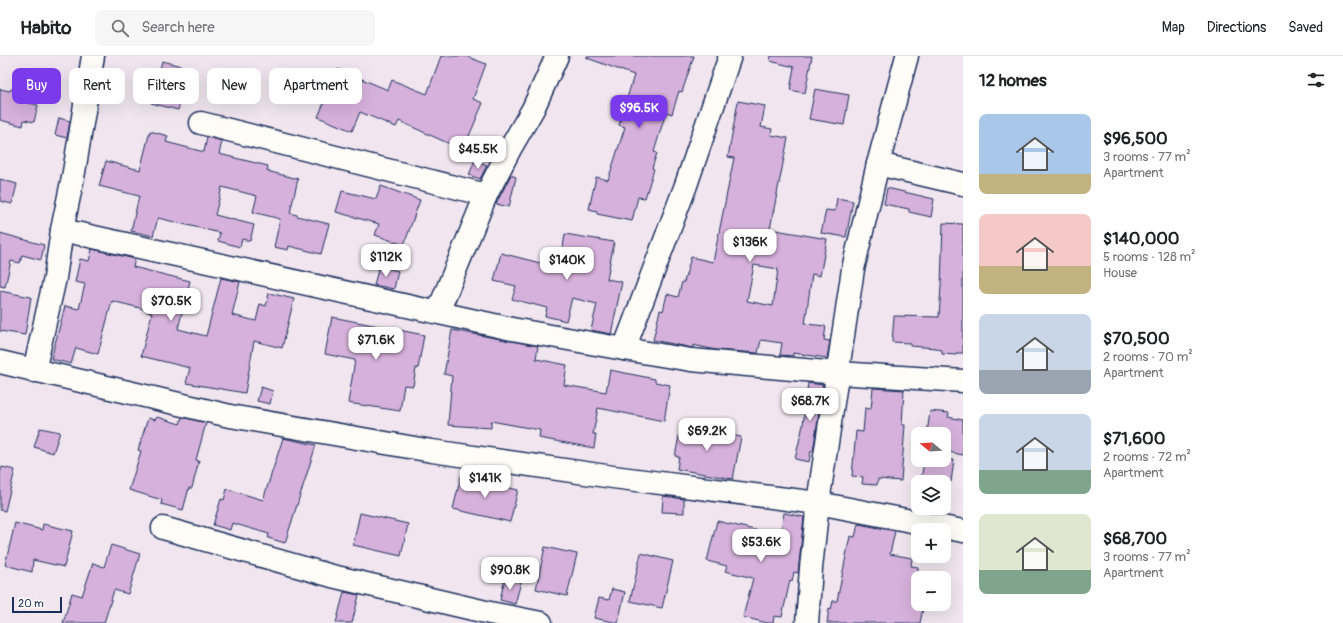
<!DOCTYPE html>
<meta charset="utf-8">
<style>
:root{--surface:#fff;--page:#f6f6f6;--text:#202124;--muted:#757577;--line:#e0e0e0;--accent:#7c3aed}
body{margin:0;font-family:Pangolin,sans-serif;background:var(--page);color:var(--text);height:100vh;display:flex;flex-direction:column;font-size:15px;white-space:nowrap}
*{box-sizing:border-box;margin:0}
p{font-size:13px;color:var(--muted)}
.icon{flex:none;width:22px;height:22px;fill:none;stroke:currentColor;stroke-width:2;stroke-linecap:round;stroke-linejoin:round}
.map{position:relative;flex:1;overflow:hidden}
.details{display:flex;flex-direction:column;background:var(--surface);width:380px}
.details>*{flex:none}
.guide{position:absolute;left:12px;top:12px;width:380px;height:36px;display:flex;gap:8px}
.needle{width:26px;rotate:288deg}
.fabs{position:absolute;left:911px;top:371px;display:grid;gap:8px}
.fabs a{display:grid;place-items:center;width:40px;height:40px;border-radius:8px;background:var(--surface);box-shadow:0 4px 16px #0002;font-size:20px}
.scale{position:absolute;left:12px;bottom:10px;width:50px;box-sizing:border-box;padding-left:4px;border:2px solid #1b2f5e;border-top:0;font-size:11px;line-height:14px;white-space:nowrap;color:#1b2f5e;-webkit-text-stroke:3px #fdfcf7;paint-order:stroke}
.price{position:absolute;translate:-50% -34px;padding:0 9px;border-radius:8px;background:#fff;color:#222;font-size:13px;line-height:26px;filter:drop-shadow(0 1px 2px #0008)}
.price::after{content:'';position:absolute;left:50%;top:24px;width:12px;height:9px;margin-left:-6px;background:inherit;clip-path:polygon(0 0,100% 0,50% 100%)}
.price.current{background:var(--accent);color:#fff}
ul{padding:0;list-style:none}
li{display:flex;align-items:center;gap:12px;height:100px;padding:0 16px}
li span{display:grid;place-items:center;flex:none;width:112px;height:80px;border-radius:8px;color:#555}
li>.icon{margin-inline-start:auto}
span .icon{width:48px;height:48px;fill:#fffc;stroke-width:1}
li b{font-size:17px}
h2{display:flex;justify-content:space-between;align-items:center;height:48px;padding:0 16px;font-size:17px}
.chip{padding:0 14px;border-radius:8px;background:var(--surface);box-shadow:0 4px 16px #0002;font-size:14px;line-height:36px}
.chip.current{background:var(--accent);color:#fff}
header{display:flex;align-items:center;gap:24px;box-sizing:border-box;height:56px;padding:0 20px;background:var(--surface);border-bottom:1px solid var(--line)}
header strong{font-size:19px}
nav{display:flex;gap:22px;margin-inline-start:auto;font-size:14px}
.search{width:280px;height:36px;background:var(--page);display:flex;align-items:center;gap:10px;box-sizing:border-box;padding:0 14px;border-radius:8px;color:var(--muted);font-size:15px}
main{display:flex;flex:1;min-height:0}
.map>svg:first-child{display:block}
</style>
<header>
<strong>Habito</strong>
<div class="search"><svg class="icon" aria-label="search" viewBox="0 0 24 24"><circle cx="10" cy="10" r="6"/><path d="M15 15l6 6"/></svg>Search here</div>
<nav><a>Map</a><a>Directions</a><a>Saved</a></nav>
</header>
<main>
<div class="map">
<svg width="963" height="567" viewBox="0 0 963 567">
<rect width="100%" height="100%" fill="#f1e6ef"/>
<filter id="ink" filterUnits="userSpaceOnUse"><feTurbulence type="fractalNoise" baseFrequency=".025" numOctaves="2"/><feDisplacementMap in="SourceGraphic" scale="8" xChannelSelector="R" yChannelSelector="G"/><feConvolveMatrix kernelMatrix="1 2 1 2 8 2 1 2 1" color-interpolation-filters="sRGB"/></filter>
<g filter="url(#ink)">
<!-- building -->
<g fill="#d6b1db" stroke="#1b2f5e" fill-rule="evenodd">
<path d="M 441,0 L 466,0 L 486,8 L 473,43 L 483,47 L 464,92 L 453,87 L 452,89 L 399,65 L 396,71 L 360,56 L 352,75 L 318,61 L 338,13 L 388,34 L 392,24 L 427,38 Z"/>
<path d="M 587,0 L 694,0 L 682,36 L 679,35 L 672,58 L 666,56 L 654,96 L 657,97 L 652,112 L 654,113 L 645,142 L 638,141 L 632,165 L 597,158 L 597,155 L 589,153 L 596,121 L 608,124 L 625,71 L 619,69 L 634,19 L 587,2 Z"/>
<path d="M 771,0 L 812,0 L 805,37 L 790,34 L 794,11 L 770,5 Z"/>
<path d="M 162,5 L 189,12 L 178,54 L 151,47 Z"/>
<path d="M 0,33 L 10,35 L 11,33 L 30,37 L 28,47 L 38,49 L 34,66 L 24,64 L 23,70 L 0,64 Z"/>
<path d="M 815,33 L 849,39 L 844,69 L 809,63 Z"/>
<path d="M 738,45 L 765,50 L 761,71 L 772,73 L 771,79 L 788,82 L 770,173 L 827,183 L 820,220 L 812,218 L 805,268 L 826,270 L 824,284 L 830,285 L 827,302 L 793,297 L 793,300 L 780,299 L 782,287 L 761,284 L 758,297 L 716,294 L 693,289 L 693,292 L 653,284 L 660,254 L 663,255 L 667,238 L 678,241 L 682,226 L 684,226 L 691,201 L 713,206 L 734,102 L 728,101 ZM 754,209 L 778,213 L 773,250 L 747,245 Z"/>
<path d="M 59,62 L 70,65 L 67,82 L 55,79 Z"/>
<path d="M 150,75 L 168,80 L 166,86 L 204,96 L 207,81 L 222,85 L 219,98 L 268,110 L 267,115 L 298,123 L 290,157 L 297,159 L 297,160 L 329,168 L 321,198 L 289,190 L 288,194 L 274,191 L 280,163 L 253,156 L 257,140 L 222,131 L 215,159 L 254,169 L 250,185 L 242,183 L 240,191 L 218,185 L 220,177 L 158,162 L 153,180 L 131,175 L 139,140 L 99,130 L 106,105 L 140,114 Z"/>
<path d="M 475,104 L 487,109 L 480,123 L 469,119 Z"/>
<path d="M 511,119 L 516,121 L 509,151 L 496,148 Z"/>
<path d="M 0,123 L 17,128 L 12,148 L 0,145 Z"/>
<path d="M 381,130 L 420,144 L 404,189 L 375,179 L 379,168 L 336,156 L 342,135 L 376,143 Z"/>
<path d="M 887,132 L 934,143 L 931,161 L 909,156 L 909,153 L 884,148 Z"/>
<path d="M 837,142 L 853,145 L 846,181 L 821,177 L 826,154 L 835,155 Z"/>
<path d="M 943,167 L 963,168 L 963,297 L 956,297 L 956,299 L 942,298 L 942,294 L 937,293 L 937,292 L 910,290 L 910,287 L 892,286 L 894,260 L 939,261 L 941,230 Z"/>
<path d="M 0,177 L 44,189 L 41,204 L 22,199 L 20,207 L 11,205 L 5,231 L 0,230 Z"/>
<path d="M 565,178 L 614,186 L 607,223 L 622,226 L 611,278 L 591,274 L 597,248 L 572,242 L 566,265 L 545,260 L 547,252 L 512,243 L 516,230 L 494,225 L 501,197 L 560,212 Z"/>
<path d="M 92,193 L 135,203 L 133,211 L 190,225 L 178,273 L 206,280 L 221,222 L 240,226 L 232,259 L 256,265 L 260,248 L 266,250 L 269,237 L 294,243 L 282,292 L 254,285 L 245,337 L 186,327 L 190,312 L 141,300 L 152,257 L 147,256 L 148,254 L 112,245 L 98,298 L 76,292 L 71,308 L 51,303 L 65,250 L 79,253 L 85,228 L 75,226 L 80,203 L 89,205 Z"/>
<path d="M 379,210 L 398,215 L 394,233 L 374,229 Z"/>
<path d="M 0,235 L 31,241 L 25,279 L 0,275 Z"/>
<path d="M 332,261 L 424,279 L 418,313 L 416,312 L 413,330 L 404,329 L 400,355 L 348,347 L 355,304 L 325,298 Z"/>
<path d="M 452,274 L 538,290 L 536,303 L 567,309 L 564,329 L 606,336 L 610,314 L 655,323 L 655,326 L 670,329 L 664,365 L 598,352 L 593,378 L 596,378 L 594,392 L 539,382 L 540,374 L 491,365 L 491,372 L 448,369 L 452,320 L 444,318 Z"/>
<path d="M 808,327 L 823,329 L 813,396 L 811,395 L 809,406 L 795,403 L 803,369 Z"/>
<path d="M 261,331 L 273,335 L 270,348 L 257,345 Z"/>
<path d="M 873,332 L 904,334 L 902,369 L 905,369 L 901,425 L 878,423 L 877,429 L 862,428 L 863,421 L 852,420 L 856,375 L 863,376 L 865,352 L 871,353 Z"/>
<path d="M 930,355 L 949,357 L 948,361 L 963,364 L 963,399 L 944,395 L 944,378 L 927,378 Z"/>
<path d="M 157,361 L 180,368 L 182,361 L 206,367 L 196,404 L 199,405 L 192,432 L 189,432 L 183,454 L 161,448 L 162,444 L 129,434 L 141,395 L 138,394 L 148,362 L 155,364 Z"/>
<path d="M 681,370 L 741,381 L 733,423 L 677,413 L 679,401 L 675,400 Z"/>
<path d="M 40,372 L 60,376 L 53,397 L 34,391 Z"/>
<path d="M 283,382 L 316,389 L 285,487 L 268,482 L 269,478 L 232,467 L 230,474 L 213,469 L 221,443 L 224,444 L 227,433 L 263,444 Z"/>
<path d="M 924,404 L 954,404 L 951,426 L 921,426 Z"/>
<path d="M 2,411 L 15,414 L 5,455 L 0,454 L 0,417 Z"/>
<path d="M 461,420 L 518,434 L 510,466 L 453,453 Z"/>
<path d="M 663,440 L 684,443 L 684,457 L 662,456 Z"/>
<path d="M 360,457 L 408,468 L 401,500 L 353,489 Z"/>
<path d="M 784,457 L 804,461 L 798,517 L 794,516 L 792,525 L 790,524 L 782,561 L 774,560 L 773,567 L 767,567 L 743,561 L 753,522 L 725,515 L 727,510 L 707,505 L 717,465 L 780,480 Z"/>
<path d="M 15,467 L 42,474 L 43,468 L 73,475 L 64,511 L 33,504 L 32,516 L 5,509 Z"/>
<path d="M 858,468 L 895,475 L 890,498 L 912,502 L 911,510 L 918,511 L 918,548 L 924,548 L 920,567 L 827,567 L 829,552 L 831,553 L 833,545 L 837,545 L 850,480 L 855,481 Z"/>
<path d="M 111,489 L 140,498 L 128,538 L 114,534 L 104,567 L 63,567 L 72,537 L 82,540 L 93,507 L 104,511 Z"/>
<path d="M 545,491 L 577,498 L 567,540 L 536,533 Z"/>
<path d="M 641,497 L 673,505 L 662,552 L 630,545 Z"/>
<path d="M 505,522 L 521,526 L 515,548 L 500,544 Z"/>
<path d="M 612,533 L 625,536 L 618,567 L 594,562 L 599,542 L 609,544 Z"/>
<path d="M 344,536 L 359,539 L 352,567 L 336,567 Z"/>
</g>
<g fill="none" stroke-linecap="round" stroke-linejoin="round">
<defs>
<g id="minor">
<path d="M 201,67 L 486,139"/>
<path d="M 878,108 L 963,128"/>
<path d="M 62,174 L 512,273 L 624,293 L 691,304 L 838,317 L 963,325"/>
<path d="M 438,256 L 486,139 L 511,91 L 533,53 L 557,0"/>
<path d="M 624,293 L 686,129 L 730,0"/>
<path d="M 0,306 L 230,360 L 432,395 L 613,421 L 818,447 L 963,475"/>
<path d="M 34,315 L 55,222 L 62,174 L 74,116 L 93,0"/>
<path d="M 163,472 L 332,520 L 490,557 L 541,567"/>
<path d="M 807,567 L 811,512 L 818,447 L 853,213 L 878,108 L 907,0"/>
</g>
</defs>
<!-- minor casing -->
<use href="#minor" stroke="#1b2f5e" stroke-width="25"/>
<!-- minor -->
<use href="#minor" stroke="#fdfcf7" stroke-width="22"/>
</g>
</g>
</svg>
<div class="fabs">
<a><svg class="needle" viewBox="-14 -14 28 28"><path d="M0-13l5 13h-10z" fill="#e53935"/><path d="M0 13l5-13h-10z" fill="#757577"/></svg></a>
<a><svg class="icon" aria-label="layers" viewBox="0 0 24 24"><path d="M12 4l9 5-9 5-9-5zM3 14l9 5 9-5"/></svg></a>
<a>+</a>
<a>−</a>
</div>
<div class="scale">20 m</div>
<b class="price current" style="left:639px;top:73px">$96.5K</b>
<b class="price" style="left:478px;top:114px">$45.5K</b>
<b class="price" style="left:750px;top:207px">$136K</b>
<b class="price" style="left:386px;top:222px">$112K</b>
<b class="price" style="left:567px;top:225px">$140K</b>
<b class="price" style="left:171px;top:266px">$70.5K</b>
<b class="price" style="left:376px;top:305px">$71.6K</b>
<b class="price" style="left:810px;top:366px">$68.7K</b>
<b class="price" style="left:707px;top:396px">$69.2K</b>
<b class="price" style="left:485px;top:443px">$141K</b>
<b class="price" style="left:761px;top:507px">$53.6K</b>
<b class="price" style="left:510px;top:535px">$90.8K</b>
<div class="guide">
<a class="chip current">Buy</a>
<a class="chip">Rent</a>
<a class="chip">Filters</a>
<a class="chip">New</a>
<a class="chip">Apartment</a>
</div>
</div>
<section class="details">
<h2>12 homes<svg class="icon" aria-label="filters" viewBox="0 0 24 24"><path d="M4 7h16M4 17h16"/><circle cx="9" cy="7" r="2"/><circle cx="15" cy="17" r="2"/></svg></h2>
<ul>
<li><span style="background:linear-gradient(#a9c7e8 75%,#c2b280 0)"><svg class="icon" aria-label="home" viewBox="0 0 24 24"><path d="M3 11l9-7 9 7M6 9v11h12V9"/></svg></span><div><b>$96,500</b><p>3 rooms · 77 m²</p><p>Apartment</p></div></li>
<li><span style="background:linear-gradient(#f6c9c9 65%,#c2b280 0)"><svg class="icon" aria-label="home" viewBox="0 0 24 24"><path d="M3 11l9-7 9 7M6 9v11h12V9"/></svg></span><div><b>$140,000</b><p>5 rooms · 128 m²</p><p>House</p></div></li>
<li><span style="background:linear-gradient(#c9d6e8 70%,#9aa5b1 0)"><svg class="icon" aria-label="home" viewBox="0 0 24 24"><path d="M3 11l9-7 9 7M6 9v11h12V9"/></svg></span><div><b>$70,500</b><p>2 rooms · 70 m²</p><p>Apartment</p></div></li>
<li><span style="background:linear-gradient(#c9d6e8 70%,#7fa58c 0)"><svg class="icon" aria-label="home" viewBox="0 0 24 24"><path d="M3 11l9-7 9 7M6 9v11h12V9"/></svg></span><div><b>$71,600</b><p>2 rooms · 72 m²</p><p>Apartment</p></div></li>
<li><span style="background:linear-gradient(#dfe7d0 70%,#7fa58c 0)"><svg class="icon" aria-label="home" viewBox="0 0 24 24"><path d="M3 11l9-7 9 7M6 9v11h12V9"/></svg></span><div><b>$68,700</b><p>3 rooms · 77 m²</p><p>Apartment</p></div></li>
</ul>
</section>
</main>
